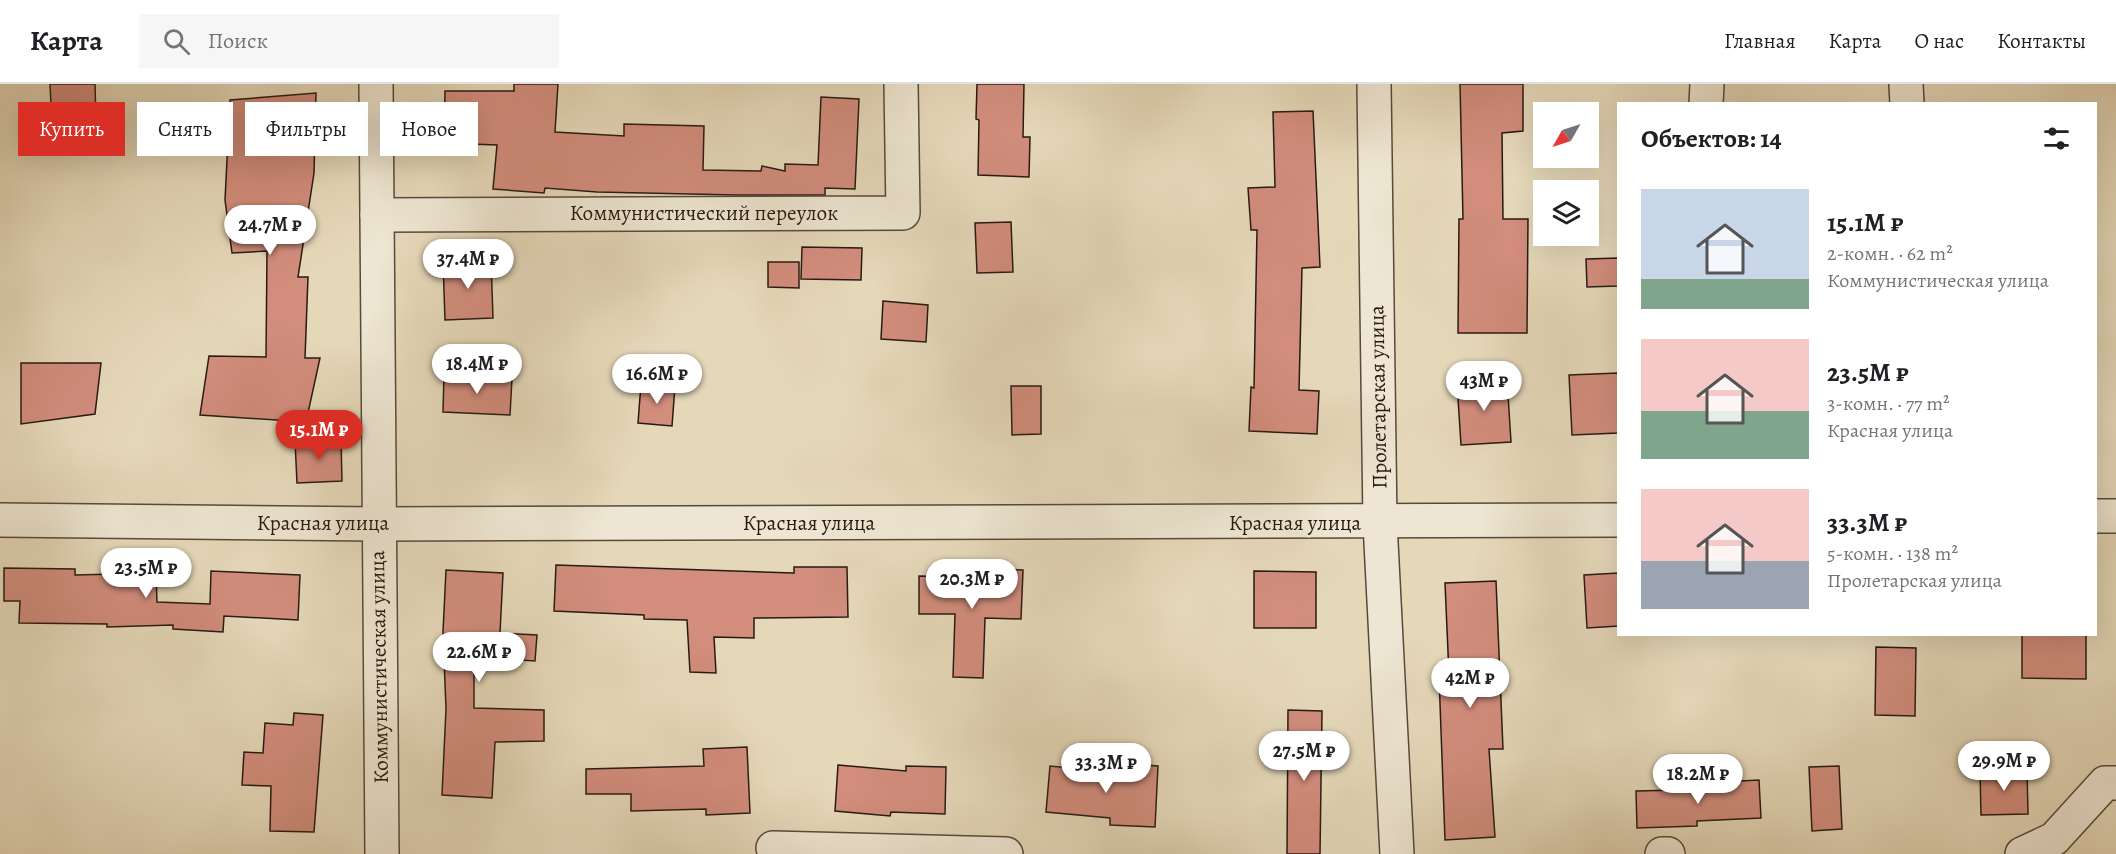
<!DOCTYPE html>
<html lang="ru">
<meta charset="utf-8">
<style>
:root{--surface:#fff;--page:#f6f6f6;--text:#202124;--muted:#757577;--line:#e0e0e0;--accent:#d93025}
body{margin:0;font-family:Alegreya,serif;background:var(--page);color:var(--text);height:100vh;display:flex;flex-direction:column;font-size:22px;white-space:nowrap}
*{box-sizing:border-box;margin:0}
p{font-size:20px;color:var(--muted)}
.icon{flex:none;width:33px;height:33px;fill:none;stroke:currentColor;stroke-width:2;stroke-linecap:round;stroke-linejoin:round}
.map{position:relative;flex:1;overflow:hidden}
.panel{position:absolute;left:1617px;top:18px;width:480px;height:534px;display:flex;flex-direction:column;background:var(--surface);border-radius:0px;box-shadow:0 6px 24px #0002}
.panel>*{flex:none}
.banner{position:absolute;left:18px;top:18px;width:570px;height:54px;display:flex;gap:12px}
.needle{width:39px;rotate:231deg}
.tools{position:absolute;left:1533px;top:18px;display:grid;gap:12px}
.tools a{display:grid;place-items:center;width:66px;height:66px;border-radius:0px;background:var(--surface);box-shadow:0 6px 24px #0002;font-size:30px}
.price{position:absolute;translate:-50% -51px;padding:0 14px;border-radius:21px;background:#fff;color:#222;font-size:20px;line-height:39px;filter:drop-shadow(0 2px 3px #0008)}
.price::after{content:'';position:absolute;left:50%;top:36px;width:18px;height:14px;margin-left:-9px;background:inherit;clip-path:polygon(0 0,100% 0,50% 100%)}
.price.current{background:var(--accent);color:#fff}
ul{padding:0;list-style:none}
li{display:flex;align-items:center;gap:18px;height:150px;padding:0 24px}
li span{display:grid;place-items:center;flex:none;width:168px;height:120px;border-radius:0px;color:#555}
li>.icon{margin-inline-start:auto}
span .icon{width:72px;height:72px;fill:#fffc;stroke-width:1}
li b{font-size:26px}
h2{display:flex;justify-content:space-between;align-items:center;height:72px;padding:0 24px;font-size:26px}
.pill{padding:0 21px;border-radius:0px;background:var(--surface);box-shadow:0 6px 24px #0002;font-size:21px;line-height:54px}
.pill.current{background:var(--accent);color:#fff}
header{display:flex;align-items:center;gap:36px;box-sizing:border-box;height:84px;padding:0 30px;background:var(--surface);border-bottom:2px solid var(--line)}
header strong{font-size:28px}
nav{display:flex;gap:33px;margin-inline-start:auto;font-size:21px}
.search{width:420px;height:54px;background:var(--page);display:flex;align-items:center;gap:15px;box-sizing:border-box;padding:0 21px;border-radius:0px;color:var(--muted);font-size:22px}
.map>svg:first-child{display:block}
</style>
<header>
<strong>Карта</strong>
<div class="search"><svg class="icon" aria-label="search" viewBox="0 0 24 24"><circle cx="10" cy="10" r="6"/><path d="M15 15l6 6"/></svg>Поиск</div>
<nav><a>Главная</a><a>Карта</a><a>О нас</a><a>Контакты</a></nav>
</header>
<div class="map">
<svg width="2116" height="770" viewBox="0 0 2116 770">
<rect width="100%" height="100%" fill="#e5d8b9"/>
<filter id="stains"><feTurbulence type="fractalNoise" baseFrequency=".00333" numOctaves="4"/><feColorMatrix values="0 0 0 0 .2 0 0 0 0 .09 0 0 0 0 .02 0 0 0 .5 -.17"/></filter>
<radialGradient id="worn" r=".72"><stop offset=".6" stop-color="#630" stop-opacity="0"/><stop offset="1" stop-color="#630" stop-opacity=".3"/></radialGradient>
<!-- building -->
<g fill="#d28d7d" stroke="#281a12" stroke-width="1.5">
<path d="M 50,0 L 95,0 L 96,38 L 52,40 Z"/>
<path d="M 514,0 L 558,0 L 555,48 L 624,52 L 624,40 L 704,42 L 703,86 L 761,87 L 762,82 L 785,87 L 785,80 L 818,81 L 821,13 L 859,15 L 855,105 L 825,104 L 825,111 L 737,111 L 597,108 L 545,104 L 544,109 L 493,105 L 497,61 L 444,59 L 445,7 L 514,7 Z"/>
<path d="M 977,0 L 1024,0 L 1023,53 L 1030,53 L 1029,93 L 978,91 L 979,36 L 976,35 Z"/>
<path d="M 1460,0 L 1523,0 L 1523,47 L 1502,49 L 1503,135 L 1528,135 L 1527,249 L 1458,249 L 1459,135 L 1463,135 Z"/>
<path d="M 316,9 L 314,89 L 298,193 L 308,193 L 305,274 L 320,274 L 306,338 L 200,331 L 209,272 L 266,273 L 267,167 L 232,169 L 225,116 L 230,16 Z"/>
<path d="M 1313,27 L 1320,183 L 1302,184 L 1299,306 L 1319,307 L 1317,350 L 1249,347 L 1251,303 L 1254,304 L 1257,146 L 1251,146 L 1248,104 L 1275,103 L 1273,28 Z"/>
<path d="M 1011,138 L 1013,188 L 977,189 L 975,139 Z"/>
<path d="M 802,163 L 862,164 L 861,196 L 801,195 Z"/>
<path d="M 1618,174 L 1618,202 L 1587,203 L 1586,175 Z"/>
<path d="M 491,175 L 493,234 L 445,236 L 443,177 Z"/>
<path d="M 768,178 L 799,178 L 799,204 L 768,203 Z"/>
<path d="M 883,217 L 928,221 L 926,258 L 881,255 Z"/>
<path d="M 21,279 L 101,279 L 95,330 L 21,340 Z"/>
<path d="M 1618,289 L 1618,349 L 1572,351 L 1569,291 Z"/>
<path d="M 444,291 L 512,294 L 510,331 L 443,328 Z"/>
<path d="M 1507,295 L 1511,358 L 1461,361 L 1457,299 Z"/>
<path d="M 641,300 L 675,302 L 672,342 L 638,339 Z"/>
<path d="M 1011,302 L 1041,302 L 1041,350 L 1012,351 Z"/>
<path d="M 341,356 L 342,397 L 297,399 L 295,357 Z"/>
<path d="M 556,481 L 794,489 L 794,483 L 847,483 L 848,533 L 754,534 L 754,554 L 714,553 L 716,589 L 690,588 L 687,536 L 644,535 L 644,531 L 554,527 Z"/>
<path d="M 4,484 L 75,485 L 75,491 L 156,489 L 157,518 L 210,520 L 211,487 L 300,491 L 298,536 L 224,532 L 223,548 L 173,545 L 173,541 L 107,543 L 107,540 L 19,539 L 20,517 L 4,517 Z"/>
<path d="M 977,484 L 1023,486 L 1021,535 L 985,534 L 983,594 L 953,593 L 955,530 L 919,530 L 919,492 L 977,493 Z"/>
<path d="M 446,486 L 503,489 L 500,549 L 537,551 L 535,577 L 474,573 L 474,624 L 544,626 L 544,657 L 495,658 L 492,714 L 442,711 L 446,625 L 443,548 Z"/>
<path d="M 1254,487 L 1316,488 L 1316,544 L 1254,544 Z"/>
<path d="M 1618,489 L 1618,542 L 1587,544 L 1584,491 Z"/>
<path d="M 1496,497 L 1503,665 L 1489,665 L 1495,753 L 1445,756 L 1439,592 L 1449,591 L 1445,499 Z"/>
<path d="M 2022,550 L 2086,550 L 2086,595 L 2022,594 Z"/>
<path d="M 1876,563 L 1916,564 L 1915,632 L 1875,631 Z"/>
<path d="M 1288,626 L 1322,627 L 1320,770 L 1287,770 Z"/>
<path d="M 294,629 L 323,631 L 314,748 L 270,747 L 271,702 L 242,701 L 244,668 L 263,669 L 265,639 L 293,641 Z"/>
<path d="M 747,663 L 750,729 L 706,731 L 706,725 L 631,727 L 631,710 L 586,710 L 586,685 L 704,682 L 703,665 Z"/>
<path d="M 1113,679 L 1158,682 L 1155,743 L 1110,741 L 1110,734 L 1046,728 L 1050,682 L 1113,688 Z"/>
<path d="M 838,681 L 906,687 L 906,682 L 946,683 L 945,730 L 891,728 L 890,732 L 835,727 Z"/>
<path d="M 1839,682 L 1842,745 L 1812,747 L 1809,683 Z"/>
<path d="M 2027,685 L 2028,730 L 1981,731 L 1980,687 Z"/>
<path d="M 1759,696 L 1761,734 L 1697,737 L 1697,742 L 1637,744 L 1636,707 L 1720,705 L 1720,698 Z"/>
</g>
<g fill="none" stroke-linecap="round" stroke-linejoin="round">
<defs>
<g id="minor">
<path d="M 376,0 L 382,770"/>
<path d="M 1374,0 L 1380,439 L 1397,770"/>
<path d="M 1906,0 L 1907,20"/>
<path d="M 1706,20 L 1707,0"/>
<path d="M 377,131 L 903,129 L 901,0"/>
<path d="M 2096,432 L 2116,432"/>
<path d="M 0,436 L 378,440 L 1618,436"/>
<path d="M 773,764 L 1006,770"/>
<path d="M 1662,770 L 1668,770"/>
<path d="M 2022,770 L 2054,755 L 2105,699 L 2116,699"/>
</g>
</defs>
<!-- minor casing -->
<use href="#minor" stroke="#574a3c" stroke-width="36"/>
<!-- minor -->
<use href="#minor" stroke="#eee6d2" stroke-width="33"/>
</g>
<g text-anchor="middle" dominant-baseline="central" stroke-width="5" stroke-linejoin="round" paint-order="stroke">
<!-- street labels -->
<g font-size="21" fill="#281a12" stroke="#eee6d2">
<text x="704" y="129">Коммунистический переулок</text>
<text transform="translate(1378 313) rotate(-91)">Пролетарская улица</text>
<text x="323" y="439">Красная улица</text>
<text x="809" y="439">Красная улица</text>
<text x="1295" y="439">Красная улица</text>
<text transform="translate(379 583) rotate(-91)">Коммунистическая улица</text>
</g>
</g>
<rect width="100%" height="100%" filter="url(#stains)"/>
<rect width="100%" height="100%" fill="url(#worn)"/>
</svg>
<div class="tools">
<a><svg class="needle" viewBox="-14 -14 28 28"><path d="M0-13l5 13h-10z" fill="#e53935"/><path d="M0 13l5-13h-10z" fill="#757577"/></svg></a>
<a><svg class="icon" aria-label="layers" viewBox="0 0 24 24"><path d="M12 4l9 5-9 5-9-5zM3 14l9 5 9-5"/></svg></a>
</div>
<b class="price" style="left:270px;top:172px">24.7M ₽</b>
<b class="price" style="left:468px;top:206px">37.4M ₽</b>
<b class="price" style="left:477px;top:311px">18.4M ₽</b>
<b class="price" style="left:657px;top:321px">16.6M ₽</b>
<b class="price" style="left:1484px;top:328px">43M ₽</b>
<b class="price current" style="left:319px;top:377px">15.1M ₽</b>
<b class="price" style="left:146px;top:515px">23.5M ₽</b>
<b class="price" style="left:972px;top:526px">20.3M ₽</b>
<b class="price" style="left:479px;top:599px">22.6M ₽</b>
<b class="price" style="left:1470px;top:625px">42M ₽</b>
<b class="price" style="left:1304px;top:698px">27.5M ₽</b>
<b class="price" style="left:2004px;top:708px">29.9M ₽</b>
<b class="price" style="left:1106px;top:710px">33.3M ₽</b>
<b class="price" style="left:1698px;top:721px">18.2M ₽</b>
<div class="banner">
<a class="pill current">Купить</a>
<a class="pill">Снять</a>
<a class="pill">Фильтры</a>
<a class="pill">Новое</a>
</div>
<section class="panel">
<h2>Объектов: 14<svg class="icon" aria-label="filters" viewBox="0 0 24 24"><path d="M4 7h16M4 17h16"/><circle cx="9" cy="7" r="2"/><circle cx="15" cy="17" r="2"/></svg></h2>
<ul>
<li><span style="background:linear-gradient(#c9d6e8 75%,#7fa58c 0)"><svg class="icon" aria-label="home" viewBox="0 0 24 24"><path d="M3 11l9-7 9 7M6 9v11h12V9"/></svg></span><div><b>15.1M ₽</b><p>2-комн. · 62 m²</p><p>Коммунистическая улица</p></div></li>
<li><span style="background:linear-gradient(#f6c9c9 60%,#7fa58c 0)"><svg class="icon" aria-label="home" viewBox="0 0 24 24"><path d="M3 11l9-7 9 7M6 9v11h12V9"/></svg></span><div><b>23.5M ₽</b><p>3-комн. · 77 m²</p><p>Красная улица</p></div></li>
<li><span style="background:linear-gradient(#f6c9c9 60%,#9aa5b1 0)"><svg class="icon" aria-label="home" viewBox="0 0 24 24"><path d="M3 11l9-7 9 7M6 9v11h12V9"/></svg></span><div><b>33.3M ₽</b><p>5-комн. · 138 m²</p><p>Пролетарская улица</p></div></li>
</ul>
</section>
</div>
